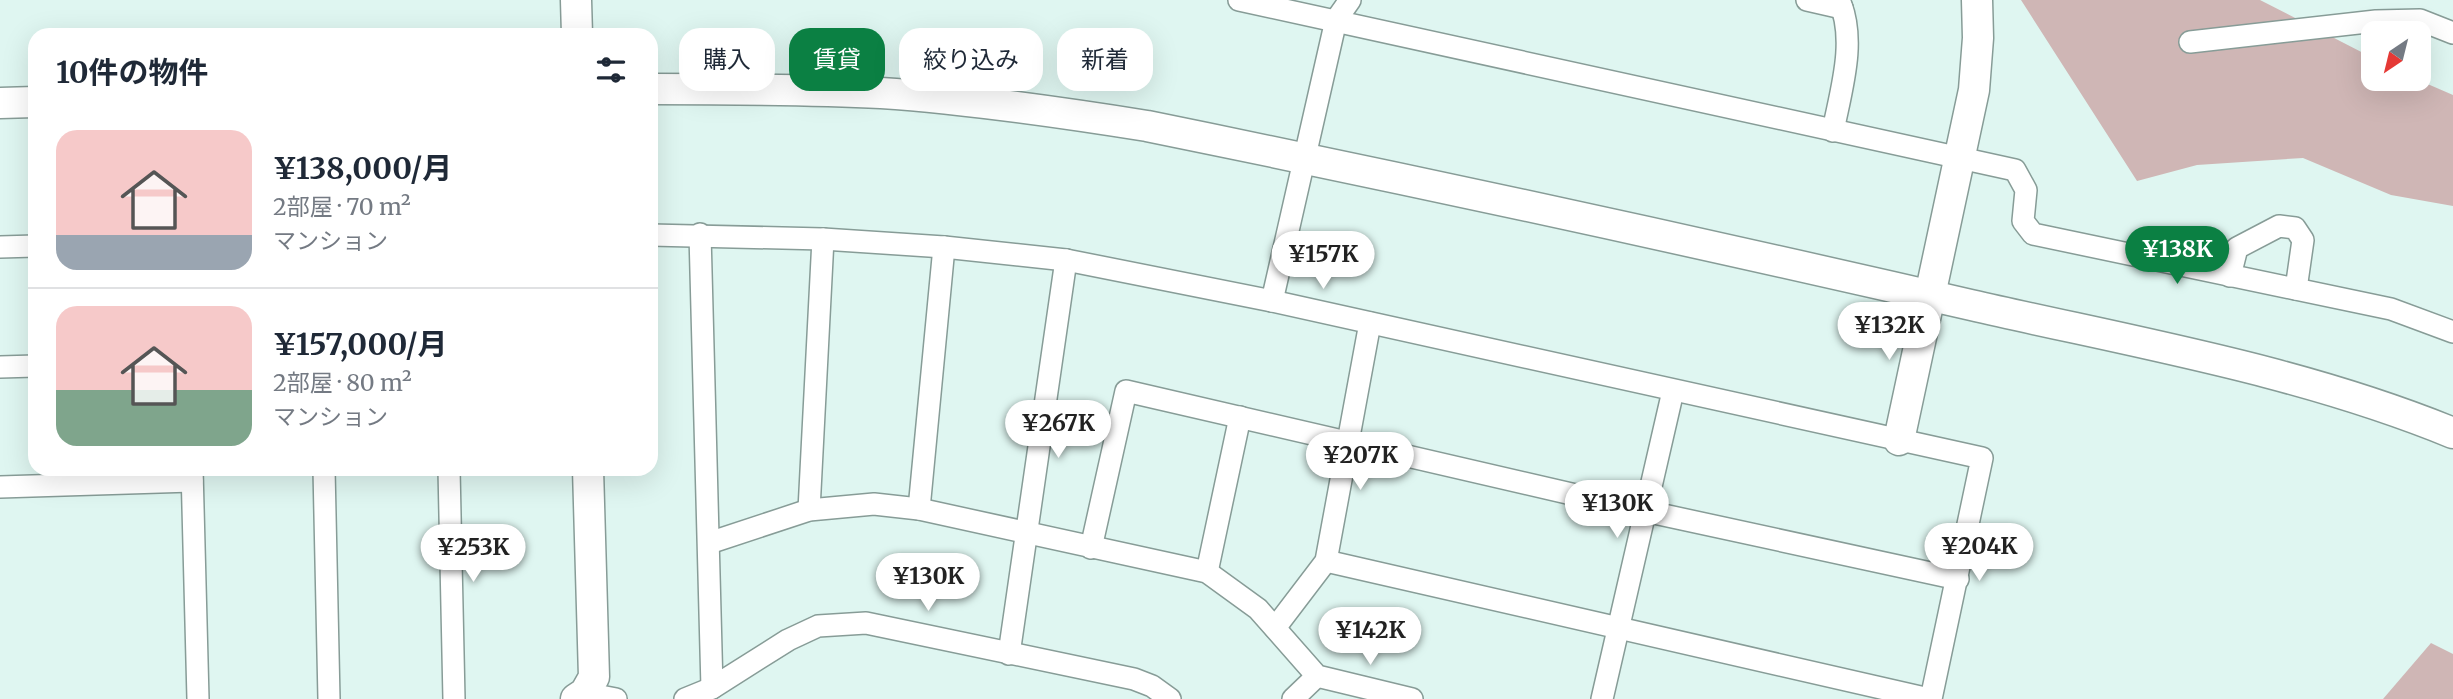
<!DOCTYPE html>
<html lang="ja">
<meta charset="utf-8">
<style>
:root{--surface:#fff;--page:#f2f2f3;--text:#1f2937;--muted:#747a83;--line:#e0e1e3;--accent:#0b8043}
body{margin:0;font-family:Merriweather,"Noto Sans JP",serif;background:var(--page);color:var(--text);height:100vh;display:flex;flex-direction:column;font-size:26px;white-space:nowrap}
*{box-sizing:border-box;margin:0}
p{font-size:23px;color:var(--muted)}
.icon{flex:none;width:38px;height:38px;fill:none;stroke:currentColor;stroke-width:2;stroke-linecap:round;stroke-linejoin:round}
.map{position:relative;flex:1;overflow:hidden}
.details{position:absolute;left:28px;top:28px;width:630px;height:448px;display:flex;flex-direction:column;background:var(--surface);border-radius:21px;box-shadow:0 7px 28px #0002}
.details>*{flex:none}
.hud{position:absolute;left:679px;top:28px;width:665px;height:63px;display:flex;gap:14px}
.needle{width:46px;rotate:215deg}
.buttons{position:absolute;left:2361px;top:21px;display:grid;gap:14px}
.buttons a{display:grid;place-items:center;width:70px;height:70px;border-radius:14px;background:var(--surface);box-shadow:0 7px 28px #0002;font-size:35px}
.price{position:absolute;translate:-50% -60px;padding:0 16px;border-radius:24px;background:#fff;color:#222;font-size:23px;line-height:46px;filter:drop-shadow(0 2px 4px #0008)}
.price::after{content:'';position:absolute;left:50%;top:42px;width:21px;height:16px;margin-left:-10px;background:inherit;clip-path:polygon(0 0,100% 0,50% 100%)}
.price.current{background:var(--accent);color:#fff}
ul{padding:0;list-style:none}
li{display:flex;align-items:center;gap:21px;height:175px;padding:0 28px}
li+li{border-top:2px solid var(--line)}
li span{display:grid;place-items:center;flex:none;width:196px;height:140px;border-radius:21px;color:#555}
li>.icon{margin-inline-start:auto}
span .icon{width:84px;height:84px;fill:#fffc;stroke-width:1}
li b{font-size:30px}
h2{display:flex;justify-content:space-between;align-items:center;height:84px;padding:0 28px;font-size:30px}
.chip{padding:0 24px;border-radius:21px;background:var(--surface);box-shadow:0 7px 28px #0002;font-size:24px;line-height:63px}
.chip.current{background:var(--accent);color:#fff}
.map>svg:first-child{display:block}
</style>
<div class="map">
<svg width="2453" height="699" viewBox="0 0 2453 699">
<rect width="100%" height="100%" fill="#dff6f1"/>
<!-- green -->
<g fill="#cfb6b5">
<path d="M 2021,0 L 2260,0 L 2373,58 L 2373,79 L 2416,79 L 2453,95 L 2453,206 L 2391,195 L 2303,158 L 2197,165 L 2137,181 Z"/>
<path d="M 2431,643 L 2453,654 L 2453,699 L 2383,699 Z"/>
</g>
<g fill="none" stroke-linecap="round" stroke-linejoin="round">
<defs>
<g id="street">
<path d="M 1239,0 L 2015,170 L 2026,190 L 2023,221 L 2033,234 L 2391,309 L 2453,332"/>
<path d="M 1807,0 L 1842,8"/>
<path d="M 2190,42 L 2376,21 L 2420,20 L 2453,33"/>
<path d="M 1833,131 C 1841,90 1857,40 1839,0"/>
<path d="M 700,234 L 712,688"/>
<path d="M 651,235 L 823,239 L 944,247 L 1066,260 L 1272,301 L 1982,458 L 1931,699"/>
<path d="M 0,247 L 35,246"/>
<path d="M 2230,276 L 2237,248 L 2279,226 L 2295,228 L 2303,240 L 2296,289"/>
<path d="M 1272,301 L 1336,20 L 1350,0"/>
<path d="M 0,367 L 35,366"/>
<path d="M 192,469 L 198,699"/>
<path d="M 324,469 L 329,699"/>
<path d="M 449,469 L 454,699"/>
<path d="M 0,487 L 192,481"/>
<path d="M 919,509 L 944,247"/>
<path d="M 809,510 L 823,239"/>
<path d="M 709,543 L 809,510 L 874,504 L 919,509 L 1207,572 L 1258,609 L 1317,676 L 1412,699"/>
<path d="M 1091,548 L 1126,391 L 1645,511 L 1958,579"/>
<path d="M 1326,561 L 1929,699"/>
<path d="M 1207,572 L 1240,417"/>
<path d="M 1275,628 L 1326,561 L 1370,323"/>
<path d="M 1009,654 L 1066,260"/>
<path d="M 586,699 L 585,693 L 616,699"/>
<path d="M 685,699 L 712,688 L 788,640 L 818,626 L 866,623 L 1134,679 L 1152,686 L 1170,699"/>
<path d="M 1293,699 L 1317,676"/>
<path d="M 1602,699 L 1673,391"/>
</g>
<g id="secondary">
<path d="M 576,0 L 577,35"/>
<path d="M 651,89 C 728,89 804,89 881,93 C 970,99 1059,112 1147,126 C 1422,182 1697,242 1971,305 C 2132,342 2299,370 2453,433"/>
<path d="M 0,103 L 35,102"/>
<path d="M 1899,440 L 1974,90 L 1978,38 L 1977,0"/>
<path d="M 576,699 L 585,693 L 594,677 L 588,469"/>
</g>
</defs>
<!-- street casing -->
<use href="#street" stroke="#879c97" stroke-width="24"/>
<!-- secondary casing -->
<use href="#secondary" stroke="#879c97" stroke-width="33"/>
<!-- street -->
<use href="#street" stroke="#fff" stroke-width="21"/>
<!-- secondary -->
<use href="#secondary" stroke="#fff" stroke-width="30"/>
</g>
</svg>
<div class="buttons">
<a><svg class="needle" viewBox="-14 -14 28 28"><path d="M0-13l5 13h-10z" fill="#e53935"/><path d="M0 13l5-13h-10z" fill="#747a83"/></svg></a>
</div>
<b class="price current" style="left:2177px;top:286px">¥138K</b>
<b class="price" style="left:1323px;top:291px">¥157K</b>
<b class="price" style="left:1889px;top:362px">¥132K</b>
<b class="price" style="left:1058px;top:460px">¥267K</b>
<b class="price" style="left:1360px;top:492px">¥207K</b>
<b class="price" style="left:1617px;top:540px">¥130K</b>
<b class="price" style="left:1979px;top:583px">¥204K</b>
<b class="price" style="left:473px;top:584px">¥253K</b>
<b class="price" style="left:928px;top:613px">¥130K</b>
<b class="price" style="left:1370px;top:667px">¥142K</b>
<div class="hud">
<a class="chip">購入</a>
<a class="chip current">賃貸</a>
<a class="chip">絞り込み</a>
<a class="chip">新着</a>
</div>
<section class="details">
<h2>10件の物件<svg class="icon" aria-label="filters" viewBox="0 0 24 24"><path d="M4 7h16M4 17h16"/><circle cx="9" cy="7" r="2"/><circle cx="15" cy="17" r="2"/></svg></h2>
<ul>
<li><span style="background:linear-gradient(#f6c9c9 75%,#9aa5b1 0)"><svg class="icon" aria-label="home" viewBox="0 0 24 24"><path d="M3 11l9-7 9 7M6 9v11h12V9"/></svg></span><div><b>¥138,000/月</b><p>2部屋 · 70 m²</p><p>マンション</p></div></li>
<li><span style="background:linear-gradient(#f6c9c9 60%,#7fa58c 0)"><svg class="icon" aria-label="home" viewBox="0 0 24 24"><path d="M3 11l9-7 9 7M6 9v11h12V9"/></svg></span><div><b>¥157,000/月</b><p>2部屋 · 80 m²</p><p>マンション</p></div></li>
</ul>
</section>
</div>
